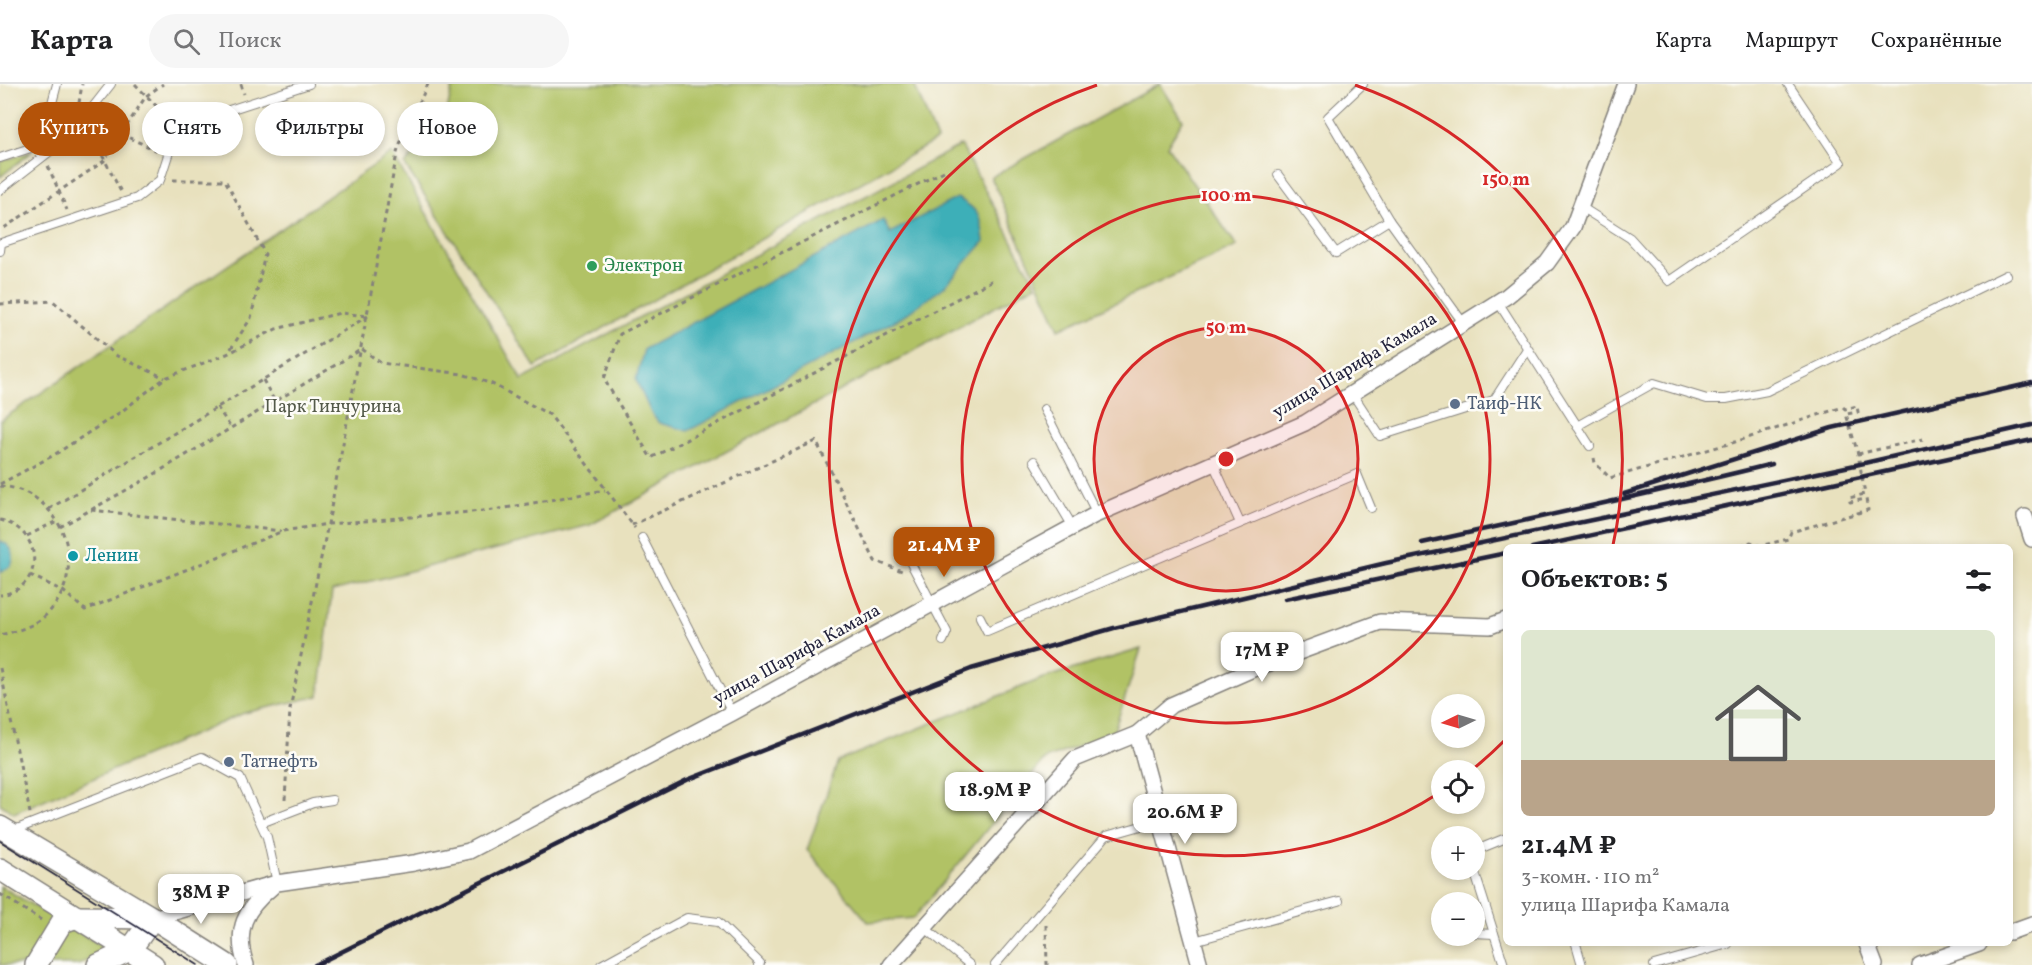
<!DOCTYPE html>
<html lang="ru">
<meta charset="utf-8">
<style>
:root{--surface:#fff;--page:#f6f6f6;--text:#202124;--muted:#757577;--line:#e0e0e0;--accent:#b45309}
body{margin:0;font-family:Vollkorn,serif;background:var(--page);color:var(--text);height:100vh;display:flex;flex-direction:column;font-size:22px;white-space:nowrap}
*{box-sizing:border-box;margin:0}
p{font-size:20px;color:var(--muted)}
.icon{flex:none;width:33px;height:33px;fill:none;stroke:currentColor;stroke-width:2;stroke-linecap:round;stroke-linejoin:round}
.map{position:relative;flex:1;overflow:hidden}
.sheet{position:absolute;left:1503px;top:460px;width:510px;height:402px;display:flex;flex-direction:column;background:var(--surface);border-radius:9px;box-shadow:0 3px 9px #0003}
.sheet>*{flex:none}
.guide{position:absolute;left:18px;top:18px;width:570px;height:54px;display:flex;gap:12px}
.needle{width:39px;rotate:265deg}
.fabs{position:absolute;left:1431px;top:610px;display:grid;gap:12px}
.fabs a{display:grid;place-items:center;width:54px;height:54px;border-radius:50%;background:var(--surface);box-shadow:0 3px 9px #0003;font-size:30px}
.price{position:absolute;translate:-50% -51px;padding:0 14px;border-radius:12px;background:#fff;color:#222;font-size:20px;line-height:39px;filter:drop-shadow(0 2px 3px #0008)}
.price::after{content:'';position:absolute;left:50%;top:36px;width:18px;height:14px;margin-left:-9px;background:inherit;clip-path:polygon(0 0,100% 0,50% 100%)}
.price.active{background:var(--accent);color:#fff}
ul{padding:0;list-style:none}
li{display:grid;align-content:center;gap:12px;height:318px;padding:0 18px}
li+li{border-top:2px solid var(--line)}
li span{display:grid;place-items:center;height:186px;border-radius:9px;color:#555}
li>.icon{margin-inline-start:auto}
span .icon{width:108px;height:108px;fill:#fffc;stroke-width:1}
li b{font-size:26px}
h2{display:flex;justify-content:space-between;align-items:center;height:72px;padding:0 18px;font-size:26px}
.chip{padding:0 21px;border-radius:27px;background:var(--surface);box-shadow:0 3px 9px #0003;font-size:21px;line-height:54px}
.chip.active{background:var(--accent);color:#fff}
header{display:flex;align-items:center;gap:36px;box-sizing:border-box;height:84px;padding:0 30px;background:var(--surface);border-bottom:2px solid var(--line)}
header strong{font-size:28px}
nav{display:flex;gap:33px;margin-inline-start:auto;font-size:21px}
.search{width:420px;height:54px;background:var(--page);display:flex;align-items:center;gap:15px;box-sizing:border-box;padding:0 21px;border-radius:33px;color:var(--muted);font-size:22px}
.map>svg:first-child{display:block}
</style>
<header>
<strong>Карта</strong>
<div class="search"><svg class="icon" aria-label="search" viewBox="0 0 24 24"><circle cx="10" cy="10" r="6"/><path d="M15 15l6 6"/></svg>Поиск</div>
<nav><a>Карта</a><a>Маршрут</a><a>Сохранённые</a></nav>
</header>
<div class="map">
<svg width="2032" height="881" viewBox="0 0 2032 881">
<rect width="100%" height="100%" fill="#fdfcf7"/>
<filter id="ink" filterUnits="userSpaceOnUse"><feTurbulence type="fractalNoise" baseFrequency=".0167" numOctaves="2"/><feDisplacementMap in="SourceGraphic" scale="12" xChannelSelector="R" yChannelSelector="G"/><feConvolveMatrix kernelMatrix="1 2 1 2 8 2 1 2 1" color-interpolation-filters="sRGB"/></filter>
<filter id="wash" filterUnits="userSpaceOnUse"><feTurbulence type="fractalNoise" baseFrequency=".008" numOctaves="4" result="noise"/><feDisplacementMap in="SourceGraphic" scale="24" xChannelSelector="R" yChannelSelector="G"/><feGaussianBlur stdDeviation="1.35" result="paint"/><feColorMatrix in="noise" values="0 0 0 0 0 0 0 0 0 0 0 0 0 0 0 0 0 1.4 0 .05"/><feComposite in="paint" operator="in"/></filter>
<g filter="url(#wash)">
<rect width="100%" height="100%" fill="#e8e1be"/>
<!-- green -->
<g fill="#b1c265" stroke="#6a7250" stroke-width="1.5">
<path d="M 453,0 L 914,0 L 937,56 L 535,283 L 405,81 L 447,27 Z"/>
<path d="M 1160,0 L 1183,36 L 1167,62 L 1237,162 L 1059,245 L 991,93 Z"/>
<path d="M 961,61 L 1036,201 L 590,441 L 332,507 L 319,612 L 244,629 L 14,729 L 0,720 L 0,337 L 392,69 L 522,296 Z"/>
<path d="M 33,67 L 0,93 L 0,78 Z"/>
<path d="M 1141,565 L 1113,650 L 1045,675 L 914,834 L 868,838 L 807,766 L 838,677 L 1041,595 Z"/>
<path d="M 0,802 L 109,866 L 78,881 L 0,881 Z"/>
</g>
<!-- water -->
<g fill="#3eafb8" stroke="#30687a" stroke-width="1.5">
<path d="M 957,114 C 979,125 982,134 984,158 L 944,203 L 902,233 L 688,347 L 659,339 L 651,329 L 636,296 L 644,265 L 883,136 L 890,149 Z"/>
<path d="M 0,457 C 12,461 16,471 11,482 L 0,489 Z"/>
</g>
</g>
<g filter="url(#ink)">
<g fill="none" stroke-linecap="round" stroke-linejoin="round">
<defs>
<g id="lane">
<path d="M 1363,0 L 1328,33 L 1389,136 L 1464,240"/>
<path d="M 41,61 L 57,0"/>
<path d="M 0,74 L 64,53"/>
<path d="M 1278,91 L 1336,169 L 1389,136"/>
<path d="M 0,106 L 71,51 L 111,0"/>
<path d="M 1581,123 L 1630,154 L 1669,197 L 1841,79 L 1788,0"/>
<path d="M 0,167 L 1,159 L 137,114 L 160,96 L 177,43 L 309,0"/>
<path d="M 1498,218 L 1590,362"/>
<path d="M 1352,309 L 1380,352 L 1494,316 L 1527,265"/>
<path d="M 1044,325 L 1097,430"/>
<path d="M 1577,342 L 1654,299 L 1707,315 L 1726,315 L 1767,307 L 2006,191"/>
<path d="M 1034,377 L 1073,443"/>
<path d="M 1213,379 L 1240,439"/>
<path d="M 642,454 L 732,629"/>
<path d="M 905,468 L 947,548 L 943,557"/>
<path d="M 980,533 L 987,547 L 1357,390 L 1371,424"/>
<path d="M 261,739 L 313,719 L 332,716"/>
<path d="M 12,747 L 202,673 L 240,694 L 267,753 L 277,799"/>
<path d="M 1474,767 L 1506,754"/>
<path d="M 1474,786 L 1504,881"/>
<path d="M 924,843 L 970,881"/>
<path d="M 1474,849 L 1494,850"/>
<path d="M 1194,857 L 1339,817"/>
<path d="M 1576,860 L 1582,881"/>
<path d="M 601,881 L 687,834 L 718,838 L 760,879 L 759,881"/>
<path d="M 995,881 L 1106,752 L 1162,736"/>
<path d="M 1654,881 L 1728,860"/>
</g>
<g id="street">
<path d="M 2025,433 L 2032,455"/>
<path d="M 1137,650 L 1200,881"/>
<path d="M 153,834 L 277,799 L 414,779 L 469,767 L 732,629 L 1093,432 L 1305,339 L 1507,212 L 1547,179 L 1573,143 L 1626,0"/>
<path d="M 2010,848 L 2032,840"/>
<path d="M 1867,860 L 1875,881"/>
<path d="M 246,881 C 234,846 245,825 272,803"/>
<path d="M 891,881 L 1075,675 L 1137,650 L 1171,621 L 1253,585 L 1380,538 L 1490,542 L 1506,536"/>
<path d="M 1920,881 L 1979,860"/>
</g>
<g id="secondary">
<path d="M 0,743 L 153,834 L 227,881"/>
<path d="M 0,785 L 153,881"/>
<path d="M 36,881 L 62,838 L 77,833 L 153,834"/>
<path d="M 98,881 L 130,866 L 153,834"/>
</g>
</defs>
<!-- lane casing -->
<use href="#lane" stroke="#85827c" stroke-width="10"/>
<!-- street casing -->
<use href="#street" stroke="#85827c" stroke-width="18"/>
<!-- secondary casing -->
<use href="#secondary" stroke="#85827c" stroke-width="24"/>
<!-- path -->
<g stroke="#85827c" stroke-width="3" stroke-dasharray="4.5 4.5" stroke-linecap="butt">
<path d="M 135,0 L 169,35"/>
<path d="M 241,0 L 244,10"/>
<path d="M 79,19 L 82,0"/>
<path d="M 90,47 L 121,108"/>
<path d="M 121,50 L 158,67"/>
<path d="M 48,82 L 67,126"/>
<path d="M 944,87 L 620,250 L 604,295 L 651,374 L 995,195"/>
<path d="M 173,96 L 225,96 L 265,170 L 251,234 L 228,269"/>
<path d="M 4,144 L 104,77 L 146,12 L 163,0"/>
<path d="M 0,220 L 53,217 L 117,272 L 165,294"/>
<path d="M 263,296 L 275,318"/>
<path d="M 217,323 L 231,344"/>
<path d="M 1858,370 L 1923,355"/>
<path d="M 1594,374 L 1595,379 L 1610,394 L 1735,358 L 1843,323 L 1845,325 L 1857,322 L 1858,328 L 1846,330 L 1858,370 L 1865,410 L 1849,414 L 1850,418 L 1866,415 L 1868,426 L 1791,448 L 1788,455 L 1760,462 L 1751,458 L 1732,464"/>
<path d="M 0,400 L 54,371 L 122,327 L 165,294 L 227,270 L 276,245 L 340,229 L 368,232"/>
<path d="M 0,402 C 63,406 92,487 46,531 C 33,543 17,547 0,551"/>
<path d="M 49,425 L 368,232"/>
<path d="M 91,426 L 281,447"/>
<path d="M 0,436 C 44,446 46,505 0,511"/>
<path d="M 632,441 L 816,357 L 875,477 L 902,487"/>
<path d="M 60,443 L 148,394 L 362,265 L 381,279 L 462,290 L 492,300 L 550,331 L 635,444"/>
<path d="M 27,452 L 57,437"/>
<path d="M 30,491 L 63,507 L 85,526 L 283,447 L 328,440 L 494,426 L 605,406"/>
<path d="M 0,584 L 30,729"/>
<path d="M 285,716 L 290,625 L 328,440 L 398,64 L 428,0"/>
<path d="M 0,810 L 41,836"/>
<path d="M 1046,841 L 1047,881"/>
</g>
<!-- lane -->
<use href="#lane" stroke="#fff" stroke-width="8"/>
<!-- street -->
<use href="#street" stroke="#fff" stroke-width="15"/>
<!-- secondary -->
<use href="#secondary" stroke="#fff" stroke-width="21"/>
<!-- tram -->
<path stroke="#22223b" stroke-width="1.5" d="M 0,757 L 198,881"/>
<!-- rail -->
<g stroke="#22223b" stroke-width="4.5">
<path d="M 1624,410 L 1832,344 L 2032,299"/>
<path d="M 1422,459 C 1539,433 1656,409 1772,380"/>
<path d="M 1532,464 L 2032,356"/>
<path d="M 1285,515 L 1506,469"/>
<path d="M 315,881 L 687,696 L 971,585 L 1114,544 L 1386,479 L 1860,380 L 2032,341"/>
</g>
</g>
</g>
<!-- distance rings -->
<circle cx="1226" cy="375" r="132" fill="#d62828" fill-opacity=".12"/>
<g fill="none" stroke="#d62828" stroke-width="3">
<circle cx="1226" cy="375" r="132"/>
<circle cx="1226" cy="375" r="264"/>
<path d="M1504 657A396 396 0 0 1 1473 685M1439 709A396 396 0 1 1 1097 1M1355 1A396 396 0 0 1 1613 461"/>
</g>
<!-- markers -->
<circle fill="#2e9e5b" stroke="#fdfcf7" stroke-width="2" cx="592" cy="182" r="6"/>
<g fill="#5c6f8a" stroke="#fdfcf7" stroke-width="2">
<circle cx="1455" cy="320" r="6"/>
<circle cx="229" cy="678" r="6"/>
</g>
<circle fill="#0f9aa8" stroke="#fdfcf7" stroke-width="2" cx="73" cy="472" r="6"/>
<g text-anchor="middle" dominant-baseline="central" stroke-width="5" stroke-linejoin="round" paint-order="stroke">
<!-- leisure labels -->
<g font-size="18" fill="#27864d" stroke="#fdfcf7" text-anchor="start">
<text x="604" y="182">Электрон</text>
</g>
<!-- street labels -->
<g font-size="18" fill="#22223b" stroke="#fdfcf7">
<text transform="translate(1355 282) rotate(-31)">улица Шарифа Камала</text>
<text transform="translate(797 571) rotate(-29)">улица Шарифа Камала</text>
</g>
<!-- service labels -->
<g font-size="18" fill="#4e5e75" stroke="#fdfcf7" text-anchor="start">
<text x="1467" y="320">Таиф-НК</text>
<text x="241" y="678">Татнефть</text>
</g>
<!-- park labels -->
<g font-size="18" fill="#545a4a" stroke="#fdfcf7">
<text x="333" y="323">Парк Тинчурина</text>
</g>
<!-- culture labels -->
<g font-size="18" fill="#0d838f" stroke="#fdfcf7" text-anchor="start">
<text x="85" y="472">Ленин</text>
</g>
</g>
<circle cx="1226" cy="375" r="9" fill="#d62828" stroke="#fdfcf7" stroke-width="3"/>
<g font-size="18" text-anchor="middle" font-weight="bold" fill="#d62828" stroke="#fdfcf7" stroke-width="5" stroke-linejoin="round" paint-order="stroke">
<text x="1506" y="101">150 m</text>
<text x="1226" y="117">100 m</text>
<text x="1226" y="249">50 m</text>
</g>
</svg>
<div class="fabs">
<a><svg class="needle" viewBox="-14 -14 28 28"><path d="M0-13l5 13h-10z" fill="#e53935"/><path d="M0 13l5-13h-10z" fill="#757577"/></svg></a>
<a><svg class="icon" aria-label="locate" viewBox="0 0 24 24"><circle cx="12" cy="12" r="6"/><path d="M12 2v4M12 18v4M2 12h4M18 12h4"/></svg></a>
<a>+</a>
<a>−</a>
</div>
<b class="price active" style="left:944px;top:494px">21.4M ₽</b>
<b class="price" style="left:1262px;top:599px">17M ₽</b>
<b class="price" style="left:995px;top:739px">18.9M ₽</b>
<b class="price" style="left:1185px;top:761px">20.6M ₽</b>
<b class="price" style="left:201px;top:841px">38M ₽</b>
<div class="guide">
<a class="chip active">Купить</a>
<a class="chip">Снять</a>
<a class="chip">Фильтры</a>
<a class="chip">Новое</a>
</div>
<section class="sheet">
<h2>Объектов: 5<svg class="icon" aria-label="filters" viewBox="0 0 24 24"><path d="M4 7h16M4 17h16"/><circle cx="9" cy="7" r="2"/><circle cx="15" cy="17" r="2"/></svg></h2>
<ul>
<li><span style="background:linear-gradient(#dfe7d0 70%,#b9a48a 0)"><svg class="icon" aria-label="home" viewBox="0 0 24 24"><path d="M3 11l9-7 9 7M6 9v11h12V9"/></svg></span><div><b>21.4M ₽</b><p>3-комн. · 110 m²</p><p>улица Шарифа Камала</p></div></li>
</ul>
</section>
</div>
